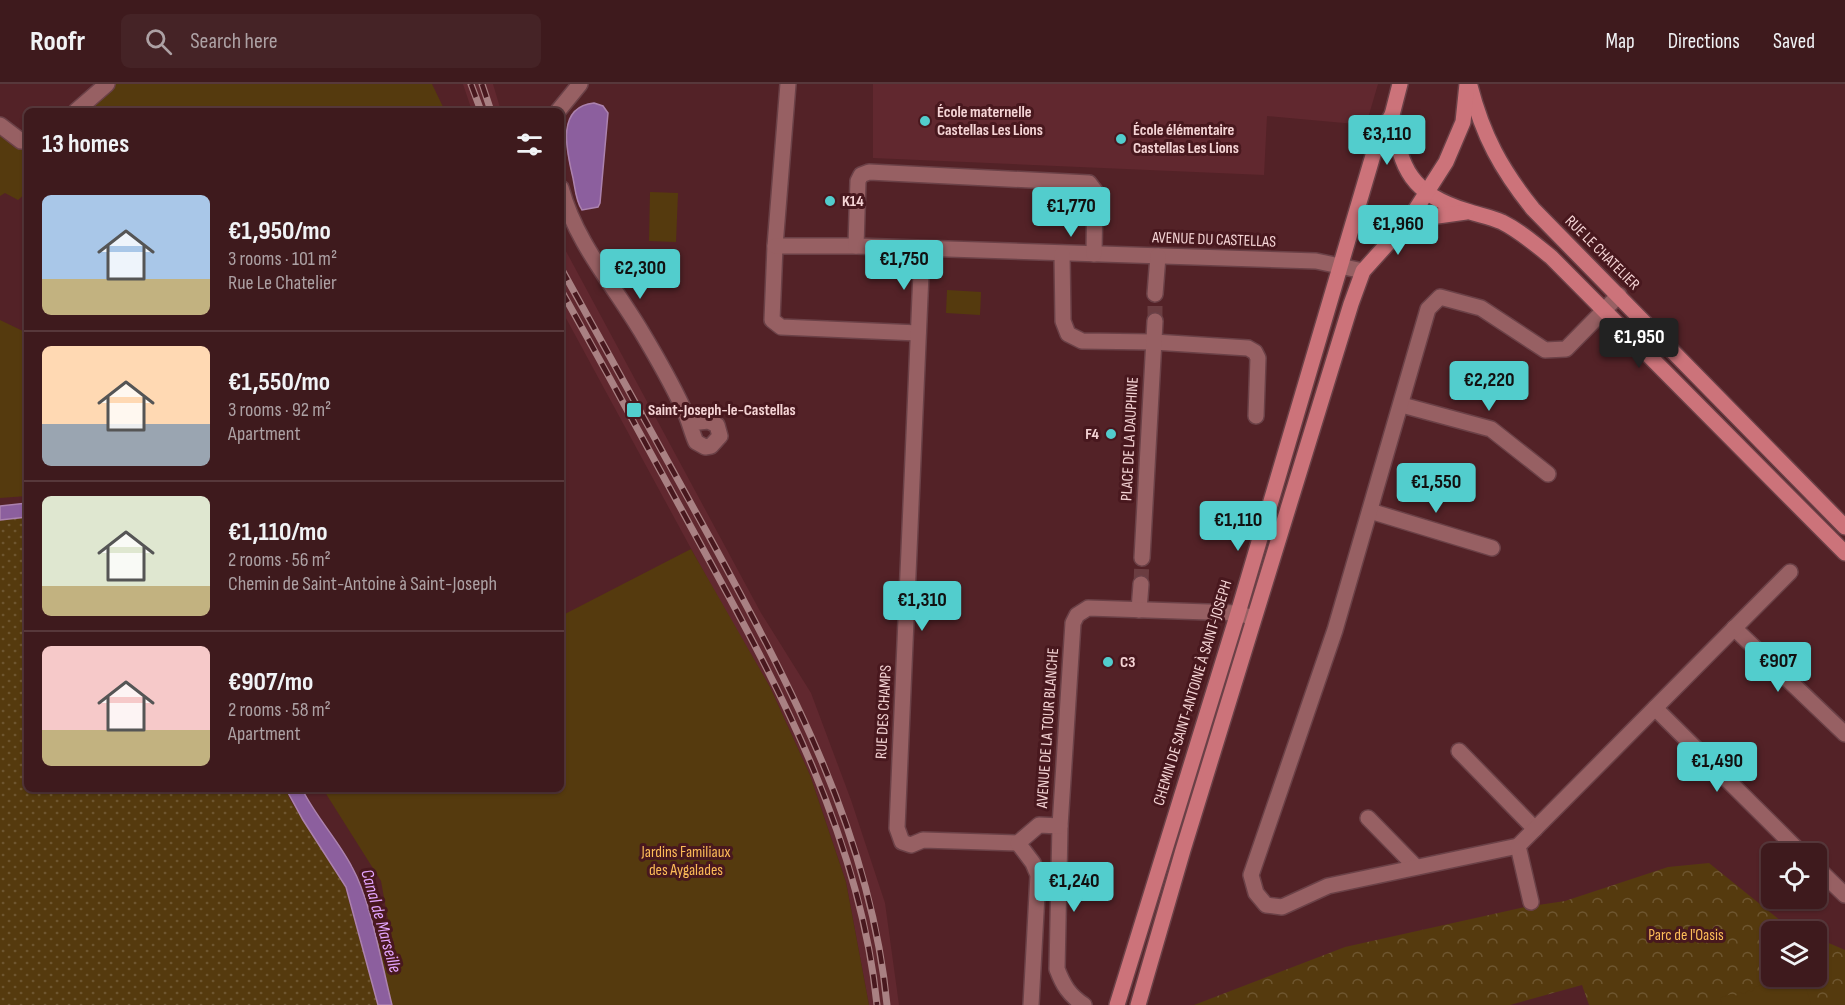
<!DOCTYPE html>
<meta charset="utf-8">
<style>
:root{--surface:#3e1a1d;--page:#452326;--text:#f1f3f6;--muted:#ada1a4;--line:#57383b;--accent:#52cdcd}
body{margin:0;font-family:"Sofia Sans Condensed",sans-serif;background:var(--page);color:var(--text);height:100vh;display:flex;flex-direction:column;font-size:22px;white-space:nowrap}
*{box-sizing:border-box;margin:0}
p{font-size:20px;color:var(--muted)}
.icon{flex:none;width:33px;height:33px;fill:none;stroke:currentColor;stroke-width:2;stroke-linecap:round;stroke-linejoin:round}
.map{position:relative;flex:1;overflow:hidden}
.sheet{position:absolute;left:24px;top:24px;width:540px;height:684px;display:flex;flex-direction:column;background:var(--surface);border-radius:9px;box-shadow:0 2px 4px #0004,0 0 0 2px var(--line)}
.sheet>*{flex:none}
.fabs{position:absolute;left:1761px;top:759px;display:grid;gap:12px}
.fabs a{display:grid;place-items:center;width:66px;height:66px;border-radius:9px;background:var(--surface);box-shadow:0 2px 4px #0004,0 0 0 2px var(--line);font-size:30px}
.price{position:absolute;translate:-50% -51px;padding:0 14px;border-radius:6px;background:var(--accent);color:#111;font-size:20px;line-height:39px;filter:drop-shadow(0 2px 3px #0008)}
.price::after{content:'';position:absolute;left:50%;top:36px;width:18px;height:14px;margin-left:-9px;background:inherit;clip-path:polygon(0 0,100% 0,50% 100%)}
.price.on{background:#222;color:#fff}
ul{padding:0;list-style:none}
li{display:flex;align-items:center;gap:18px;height:150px;padding:0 18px}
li+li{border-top:2px solid var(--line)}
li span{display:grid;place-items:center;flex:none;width:168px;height:120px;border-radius:9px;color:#555}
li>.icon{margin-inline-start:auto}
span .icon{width:72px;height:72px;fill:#fffc;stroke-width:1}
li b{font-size:26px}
h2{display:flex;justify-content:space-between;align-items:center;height:72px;padding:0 18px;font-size:26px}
header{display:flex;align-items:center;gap:36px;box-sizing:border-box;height:84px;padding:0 30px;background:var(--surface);border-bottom:2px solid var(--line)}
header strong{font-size:28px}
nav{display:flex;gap:33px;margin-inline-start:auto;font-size:21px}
.search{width:420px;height:54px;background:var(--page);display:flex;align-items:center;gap:15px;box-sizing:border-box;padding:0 21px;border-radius:9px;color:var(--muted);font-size:22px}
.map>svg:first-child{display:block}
</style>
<header>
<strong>Roofr</strong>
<div class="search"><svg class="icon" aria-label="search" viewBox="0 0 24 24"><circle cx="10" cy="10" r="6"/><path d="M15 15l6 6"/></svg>Search here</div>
<nav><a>Map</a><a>Directions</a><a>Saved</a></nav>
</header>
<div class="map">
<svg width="1845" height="921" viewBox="0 0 1845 921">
<defs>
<pattern id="grass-dots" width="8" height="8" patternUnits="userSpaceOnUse" patternTransform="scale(1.5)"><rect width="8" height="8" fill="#553a0e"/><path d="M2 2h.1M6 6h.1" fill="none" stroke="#6e5630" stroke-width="1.8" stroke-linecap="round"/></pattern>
<pattern id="park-crowns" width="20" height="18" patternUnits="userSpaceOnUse" patternTransform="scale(1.5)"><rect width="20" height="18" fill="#553a0e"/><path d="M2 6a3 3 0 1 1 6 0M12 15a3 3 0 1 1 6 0" fill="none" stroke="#6e5630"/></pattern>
</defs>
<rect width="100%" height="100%" fill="#532227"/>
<!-- built -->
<g fill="#61282f">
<path d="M 463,0 L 493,0 L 501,27 L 472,27 Z"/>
<path d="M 873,0 L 1378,0 L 1366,41 L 1267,32 L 1264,91 L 873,74 Z"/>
<path d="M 561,158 L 761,529 L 811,609 L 851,716 L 885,819 L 899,921 L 869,921 L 846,798 L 810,691 L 770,603 L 733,542 L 561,225 Z"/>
</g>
<!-- grass -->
<path fill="url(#grass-dots)" d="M 27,433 L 27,705 L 287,705 L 289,714 L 345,803 L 378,921 L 0,921 L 0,436 Z"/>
<!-- park -->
<path fill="url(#park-crowns)" d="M 1709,779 L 1791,845 L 1802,847 L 1772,848 L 1772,892 L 1816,892 L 1817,854 L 1845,866 L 1845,921 L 1589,921 L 1582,901 L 1510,921 L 1194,921 L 1345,863 L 1525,823 L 1565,817 L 1668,783 Z"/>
<!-- garden -->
<g fill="#553a0e">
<path d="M 114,0 L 432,0 L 445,27 L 83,27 Z"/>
<path d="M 0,51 L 14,63 L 27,64 L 27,108 L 18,116 L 5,109 L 0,112 Z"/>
<path d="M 650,108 L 678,109 L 676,158 L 649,157 Z"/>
<path d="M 947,206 L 981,208 L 980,231 L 946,229 Z"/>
<path d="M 0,236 L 27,249 L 27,412 L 0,414 Z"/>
<path d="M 691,465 L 770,603 L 810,691 L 846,798 L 869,921 L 392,921 L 374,853 L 390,847 L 381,797 L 323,705 L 561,705 L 561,532 Z"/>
<path d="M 1789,893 L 1803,893 L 1811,921 L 1722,921 L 1720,914 L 1731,910 L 1736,912 L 1738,908 L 1745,910 L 1748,906 L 1752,908 L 1755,903 L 1782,895 L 1787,898 Z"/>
</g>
<!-- water -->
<g fill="#8c5f9e" stroke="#ac82ae" stroke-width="1.5">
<path d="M 594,19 L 603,22 L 608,29 L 600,119 L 598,123 L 582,126 C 576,118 575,104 573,94 C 567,68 555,23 594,19 Z"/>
<path d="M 27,419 L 27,433 L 0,436 L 0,422 Z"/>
<path d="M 286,705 L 302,705 C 316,733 338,756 352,783 C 371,817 382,882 392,921 L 378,921 L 346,803 L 303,736 Z"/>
</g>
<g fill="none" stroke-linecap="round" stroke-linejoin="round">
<!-- minor-tunnel -->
<g stroke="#6b3d41" stroke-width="15" stroke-dasharray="15 8" stroke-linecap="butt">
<path d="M 1155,237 L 1155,210"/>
<path d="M 1141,500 L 1142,474"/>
</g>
<defs>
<g id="minor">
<path d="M 788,0 L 775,162 L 772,236 L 781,243 L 918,249"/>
<path d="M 76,27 L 107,0"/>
<path d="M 558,27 L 580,0"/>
<path d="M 0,41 L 21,57 L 27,57"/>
<path d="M 561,104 C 576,159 613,200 641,247 C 656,272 671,298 683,324 C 689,335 691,347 696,358 L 705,363 L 711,362 L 720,352 L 717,341 L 708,337 L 690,339"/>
<path d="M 775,162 L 856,162 L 1316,177 L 1363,187"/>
<path d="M 856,162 L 858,97 L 861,91 L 869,88 L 1089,99 L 1095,107 L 1094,170"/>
<path d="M 922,166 L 897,744 L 902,758 L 911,761 L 923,756 L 1018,759"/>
<path d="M 1062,170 L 1063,237 L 1068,250 L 1082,257 L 1154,258 L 1248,264 L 1255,268 L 1258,274 L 1256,332"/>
<path d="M 1155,210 L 1158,172"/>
<path d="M 1402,321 L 1491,345 L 1548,390"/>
<path d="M 1370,427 L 1492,464"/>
<path d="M 1142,474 L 1155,237"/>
<path d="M 1139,526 L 1141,500"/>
<path d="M 1734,544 L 1845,650"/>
<path d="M 1655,624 L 1802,770"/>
<path d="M 1459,667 L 1535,745"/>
<path d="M 1368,734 L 1416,783"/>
<path d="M 1060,742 L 1057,885 C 1063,901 1069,911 1084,921"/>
<path d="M 1518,762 L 1328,802 L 1282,823 L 1266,821 L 1256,809 L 1251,791 L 1335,546 L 1428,225 L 1440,213 L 1481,224 L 1545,266 L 1566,265 L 1619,211"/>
<path d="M 1816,783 L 1845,811"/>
<path d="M 1531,818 L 1518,762 L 1790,488"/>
<path d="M 1031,921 L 1038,791 L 1033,779 L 1018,759 L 1039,741 L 1060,742 L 1073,539 L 1077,531 L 1088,524 L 1238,529 L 1250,533"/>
</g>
<g id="major">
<path d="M 1470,2 C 1483,52 1501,85 1533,125 L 1845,443"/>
<path d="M 1392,31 C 1401,87 1411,109 1467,127 C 1479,131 1491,133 1502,138 C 1520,147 1535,160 1551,173 L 1845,469"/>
<path d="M 1409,136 L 1466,128"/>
<path d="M 1117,921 L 1238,529 L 1379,51 L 1392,31 L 1400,0"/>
<path d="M 1138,921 L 1183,766 L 1351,220 L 1363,187 L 1409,136 L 1446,78 L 1463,38 L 1467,0"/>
</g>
</defs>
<!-- minor casing -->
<use href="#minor" stroke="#6b4147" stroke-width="18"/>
<!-- major casing -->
<use href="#major" stroke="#6b4147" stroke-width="18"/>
<!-- minor -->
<use href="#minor" stroke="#976063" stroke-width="15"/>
<!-- major -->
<use href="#major" stroke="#cc737a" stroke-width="15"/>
<defs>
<g id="rail">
<path d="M 471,0 L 481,27"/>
<path d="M 482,0 L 491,27"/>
<path d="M 561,184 C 611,274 660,364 710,454 C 790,601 871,751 887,921"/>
<path d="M 561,206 C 609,292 656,379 703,465 C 782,609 860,755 877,921"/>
</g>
</defs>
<!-- rail casing -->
<use href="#rail" stroke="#a98183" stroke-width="7"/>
<!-- rail -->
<use href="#rail" stroke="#48181e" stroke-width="4.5" stroke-dasharray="14" stroke-linecap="butt"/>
</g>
<!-- markers -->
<g fill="#52cdcd" stroke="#48181e" stroke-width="2">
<circle cx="925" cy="37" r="6"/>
<circle cx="1121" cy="55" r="6"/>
<circle cx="830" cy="117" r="6"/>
<rect x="626" y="318" width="16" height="16" rx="3"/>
<circle cx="1111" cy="350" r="6"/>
<circle cx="1108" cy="578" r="6"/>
</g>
<g text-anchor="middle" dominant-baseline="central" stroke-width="6" stroke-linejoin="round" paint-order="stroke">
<!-- poi labels -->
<g font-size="16" font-weight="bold" fill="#f5d4d5" stroke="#48181e" text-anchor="start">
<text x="937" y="28">École maternelle<tspan x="937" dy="18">Castellas Les Lions</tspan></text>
<text x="1133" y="46">École élémentaire<tspan x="1133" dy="18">Castellas Les Lions</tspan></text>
<text x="842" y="117">K14</text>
<text x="648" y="326">Saint-Joseph-le-Castellas</text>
<text x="1099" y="350" text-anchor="end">F4</text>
<text x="1120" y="578">C3</text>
</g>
<!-- street labels -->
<g font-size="16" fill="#f5d4d5" stroke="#48181e">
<text transform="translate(1214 156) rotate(2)">AVENUE DU CASTELLAS</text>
<text transform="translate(1602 169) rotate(45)">RUE LE CHATELIER</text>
<text transform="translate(1130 355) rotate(-87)">PLACE DE LA DAUPHINE</text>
<text transform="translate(1193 609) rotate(-73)">CHEMIN DE SAINT-ANTOINE À SAINT-JOSEPH</text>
<text transform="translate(884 628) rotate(-87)">RUE DES CHAMPS</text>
<text transform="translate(1048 644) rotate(-86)">AVENUE DE LA TOUR BLANCHE</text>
</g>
<!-- park labels -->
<g font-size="16" fill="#fdbc58" stroke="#48181e">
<text x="686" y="768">Jardins Familiaux<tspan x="686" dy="18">des Aygalades</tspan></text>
<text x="1686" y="851">Parc de l'Oasis</text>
</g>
<!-- water labels -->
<g font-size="18" font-style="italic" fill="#e3a4fd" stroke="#48181e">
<text transform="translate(381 837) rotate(74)">Canal de Marseille</text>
</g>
</g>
</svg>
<div class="fabs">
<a><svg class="icon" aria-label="locate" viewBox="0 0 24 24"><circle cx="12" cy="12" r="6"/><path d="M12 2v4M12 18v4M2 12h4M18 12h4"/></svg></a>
<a><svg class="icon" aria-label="layers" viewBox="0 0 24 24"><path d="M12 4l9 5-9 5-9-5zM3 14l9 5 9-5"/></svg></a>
</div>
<b class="price" style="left:1387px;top:82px">€3,110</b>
<b class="price" style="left:1071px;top:154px">€1,770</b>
<b class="price" style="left:1398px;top:172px">€1,960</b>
<b class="price" style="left:904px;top:207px">€1,750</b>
<b class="price" style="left:640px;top:216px">€2,300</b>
<b class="price on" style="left:1639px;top:285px">€1,950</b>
<b class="price" style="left:1489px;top:328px">€2,220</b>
<b class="price" style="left:1436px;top:430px">€1,550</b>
<b class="price" style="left:1238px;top:468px">€1,110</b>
<b class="price" style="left:922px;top:548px">€1,310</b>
<b class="price" style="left:1778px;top:609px">€907</b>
<b class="price" style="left:1717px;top:709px">€1,490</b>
<b class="price" style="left:1074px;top:829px">€1,240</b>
<section class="sheet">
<h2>13 homes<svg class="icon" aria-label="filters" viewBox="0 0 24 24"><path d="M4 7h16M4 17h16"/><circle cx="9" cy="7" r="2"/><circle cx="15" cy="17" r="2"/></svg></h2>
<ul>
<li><span style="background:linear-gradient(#a9c7e8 70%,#c2b280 0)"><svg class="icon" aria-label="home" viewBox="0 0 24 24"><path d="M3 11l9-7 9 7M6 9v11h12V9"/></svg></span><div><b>€1,950/mo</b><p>3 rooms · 101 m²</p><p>Rue Le Chatelier</p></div></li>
<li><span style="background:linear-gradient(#ffd9b3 65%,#9aa5b1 0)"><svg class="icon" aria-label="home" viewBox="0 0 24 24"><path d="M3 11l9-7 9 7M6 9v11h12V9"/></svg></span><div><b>€1,550/mo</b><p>3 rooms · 92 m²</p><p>Apartment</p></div></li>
<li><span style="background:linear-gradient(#dfe7d0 75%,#c2b280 0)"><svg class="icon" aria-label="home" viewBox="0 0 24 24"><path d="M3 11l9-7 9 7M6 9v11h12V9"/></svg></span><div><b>€1,110/mo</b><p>2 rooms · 56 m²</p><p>Chemin de Saint-Antoine à Saint-Joseph</p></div></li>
<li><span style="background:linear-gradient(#f6c9c9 70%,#c2b280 0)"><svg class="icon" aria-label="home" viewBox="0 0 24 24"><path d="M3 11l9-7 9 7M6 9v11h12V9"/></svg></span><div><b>€907/mo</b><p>2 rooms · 58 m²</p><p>Apartment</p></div></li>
</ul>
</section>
</div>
